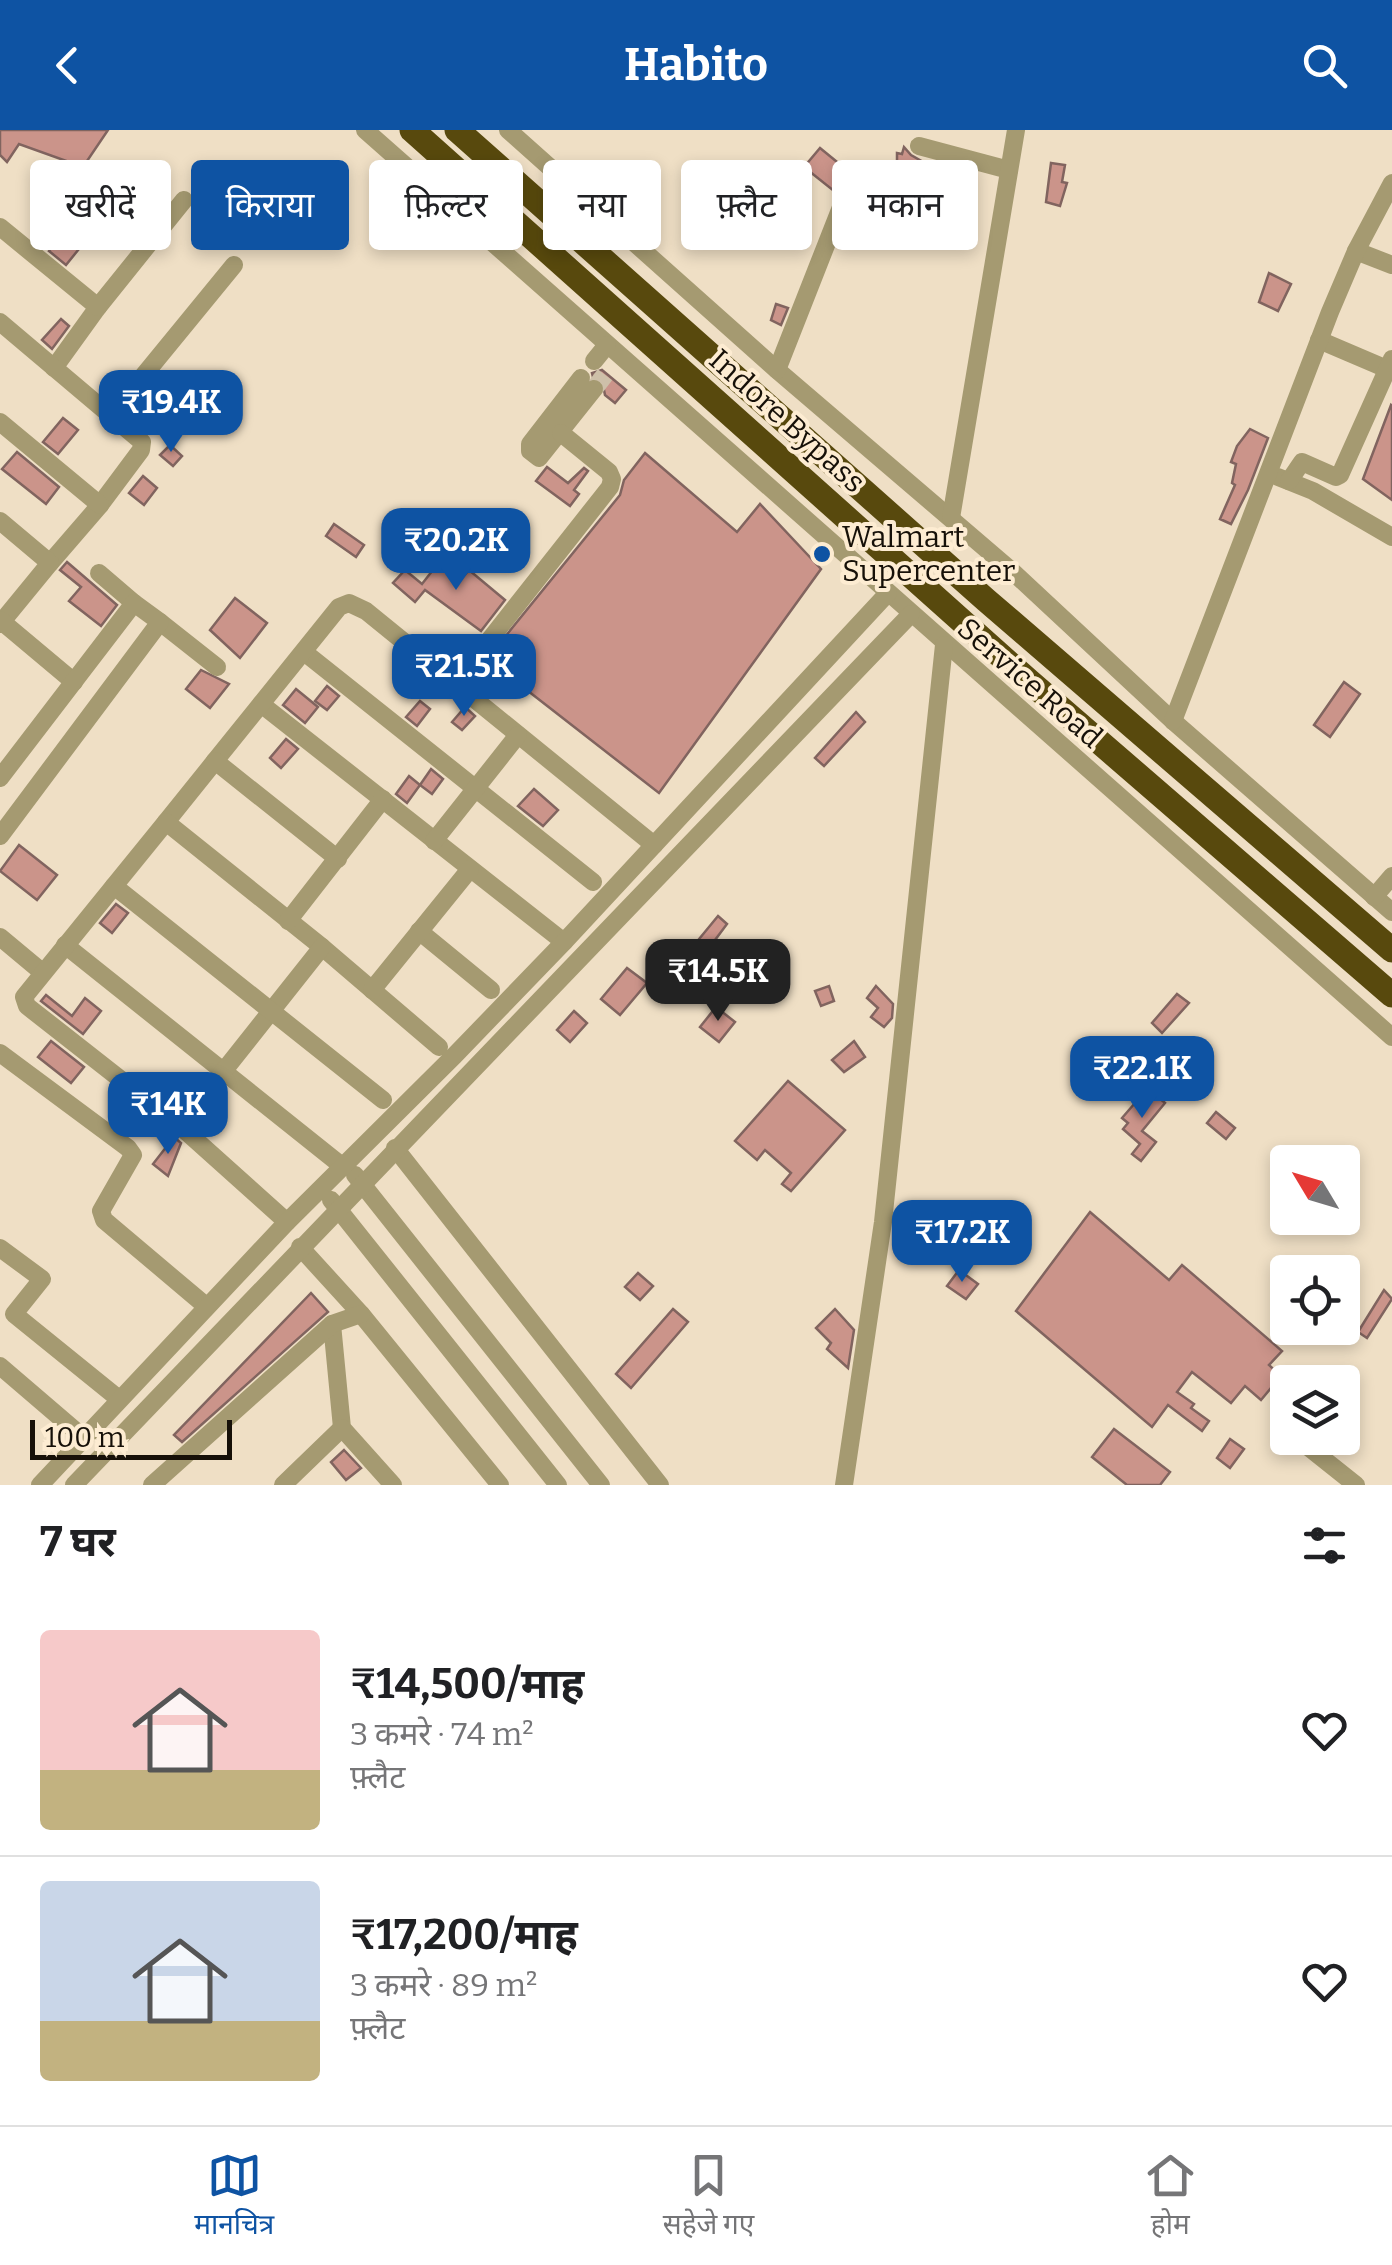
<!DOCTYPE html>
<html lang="hi">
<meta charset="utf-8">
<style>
:root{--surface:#fff;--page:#f2f2f2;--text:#202124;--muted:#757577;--line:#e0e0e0;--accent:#0e53a3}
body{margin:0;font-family:Bitter,"Noto Sans Devanagari",serif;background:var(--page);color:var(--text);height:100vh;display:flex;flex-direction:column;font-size:38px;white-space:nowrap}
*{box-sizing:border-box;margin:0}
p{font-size:32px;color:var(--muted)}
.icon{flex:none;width:55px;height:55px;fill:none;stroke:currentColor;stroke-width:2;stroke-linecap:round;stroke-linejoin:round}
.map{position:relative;height:1355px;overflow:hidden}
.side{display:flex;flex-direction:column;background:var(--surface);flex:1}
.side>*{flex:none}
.banner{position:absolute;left:30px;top:30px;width:1332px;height:90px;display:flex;gap:20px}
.needle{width:65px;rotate:308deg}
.tools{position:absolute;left:1270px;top:1015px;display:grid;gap:20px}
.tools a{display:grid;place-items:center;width:90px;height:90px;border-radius:10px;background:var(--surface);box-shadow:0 5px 15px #0003;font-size:50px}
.scale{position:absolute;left:30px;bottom:25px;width:202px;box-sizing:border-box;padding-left:10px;border:5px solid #161008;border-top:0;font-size:28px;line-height:35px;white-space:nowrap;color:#161008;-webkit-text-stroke:8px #fdecd2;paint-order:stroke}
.price{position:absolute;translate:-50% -85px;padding:0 22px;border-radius:20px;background:var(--accent);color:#fff;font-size:32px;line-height:65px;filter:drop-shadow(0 2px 5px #0008)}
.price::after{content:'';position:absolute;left:50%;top:60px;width:30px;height:22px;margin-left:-15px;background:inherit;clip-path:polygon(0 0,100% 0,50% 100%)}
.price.current{background:#222;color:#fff}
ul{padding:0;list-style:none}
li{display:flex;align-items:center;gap:30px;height:250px;padding:0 40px}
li+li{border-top:2px solid var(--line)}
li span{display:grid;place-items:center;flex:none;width:280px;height:200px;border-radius:10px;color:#555}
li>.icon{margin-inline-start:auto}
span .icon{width:120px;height:120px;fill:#fffc;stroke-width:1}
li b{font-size:42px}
h2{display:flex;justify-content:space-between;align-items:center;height:120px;padding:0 40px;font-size:42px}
.tag{padding:0 35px;border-radius:10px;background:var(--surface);box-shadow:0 5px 15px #0003;font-size:35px;line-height:90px}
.tag.current{background:var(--accent);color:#fff}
header{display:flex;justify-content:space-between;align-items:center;height:130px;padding:0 40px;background:var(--accent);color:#fff;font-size:45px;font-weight:700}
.tabs{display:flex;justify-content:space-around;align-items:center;height:140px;border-top:2px solid var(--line);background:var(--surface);font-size:28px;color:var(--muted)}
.tabs a{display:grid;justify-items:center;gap:5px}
.tabs .current{color:var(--accent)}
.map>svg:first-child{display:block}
</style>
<header><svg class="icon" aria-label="back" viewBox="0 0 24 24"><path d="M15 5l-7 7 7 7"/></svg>Habito<svg class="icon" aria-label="search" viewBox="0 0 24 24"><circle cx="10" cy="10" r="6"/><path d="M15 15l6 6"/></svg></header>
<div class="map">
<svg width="1392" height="1355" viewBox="0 0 1392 1355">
<rect width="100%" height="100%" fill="#efdfc5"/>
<!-- building -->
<g fill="#cb948a" stroke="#81645f" stroke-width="2.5">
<path d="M 0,0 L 108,0 L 83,37 L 19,14 L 7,32 L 0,25 Z"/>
<path d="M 904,17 L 911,25 L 939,41 L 937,45 L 910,37 L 908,41 L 897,38 L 897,23 L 902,24 Z"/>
<path d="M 820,18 L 875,63 L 869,72 L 849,55 L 842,55 L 834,61 L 804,37 Z"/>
<path d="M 1051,33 L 1065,35 L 1062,52 L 1067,53 L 1060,76 L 1046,72 Z"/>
<path d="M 74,90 L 91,104 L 66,135 L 49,121 Z"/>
<path d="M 1269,143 L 1291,154 L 1278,181 L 1259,172 Z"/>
<path d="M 776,174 L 788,178 L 781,195 L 771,190 Z"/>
<path d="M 61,189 L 69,196 L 52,219 L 42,210 Z"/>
<path d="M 602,240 L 626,260 L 615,273 L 605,265 L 602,250 L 593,247 L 592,243 Z"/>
<path d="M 1391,275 L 1392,276 L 1392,370 L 1363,349 Z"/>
<path d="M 63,288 L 78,300 L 58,324 L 43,312 Z"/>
<path d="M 1250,299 L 1268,308 L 1248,360 L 1231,394 L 1220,389 L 1235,355 L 1232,353 L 1236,334 L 1231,332 L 1237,316 Z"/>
<path d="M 170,315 L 182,326 L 173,336 L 160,325 Z"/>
<path d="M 17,322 L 59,357 L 46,374 L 2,339 Z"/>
<path d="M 645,323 L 737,402 L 760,374 L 821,439 L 659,663 L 487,529 L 620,365 L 624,350 Z"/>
<path d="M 547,337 L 568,353 L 584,338 L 588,341 L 574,360 L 579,364 L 570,376 L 536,351 Z"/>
<path d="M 143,346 L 157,358 L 144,375 L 129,363 Z"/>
<path d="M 334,394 L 364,415 L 356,427 L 326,406 Z"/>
<path d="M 440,431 L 462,448 L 469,440 L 505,470 L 481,501 L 425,460 L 415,472 L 393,453 L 405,440 L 422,454 Z"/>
<path d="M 67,432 L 117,475 L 101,496 L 69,471 L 81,457 L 60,440 Z"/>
<path d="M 235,468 L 267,493 L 240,528 L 210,500 Z"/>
<path d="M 201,540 L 229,554 L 210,578 L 186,559 Z"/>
<path d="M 1344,552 L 1360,564 L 1330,607 L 1314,595 Z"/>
<path d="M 327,556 L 339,566 L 327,580 L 315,571 Z"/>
<path d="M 296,559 L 318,577 L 305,593 L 283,575 Z"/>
<path d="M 420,571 L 430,579 L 417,596 L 406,587 Z"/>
<path d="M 465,577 L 475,586 L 462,600 L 452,592 Z"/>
<path d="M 856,582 L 865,592 L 824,636 L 815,628 Z"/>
<path d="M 286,609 L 298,619 L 281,638 L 270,628 Z"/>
<path d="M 431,639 L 443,649 L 432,664 L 420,655 Z"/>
<path d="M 409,646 L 420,655 L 407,673 L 396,664 Z"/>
<path d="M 534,659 L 558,680 L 543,696 L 518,676 Z"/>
<path d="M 19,715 L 57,745 L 37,770 L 0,741 Z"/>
<path d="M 116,774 L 128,783 L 112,803 L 100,793 Z"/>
<path d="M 718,786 L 727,794 L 712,814 L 709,811 L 690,838 L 681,831 Z"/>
<path d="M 627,838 L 647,853 L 620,885 L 601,869 Z"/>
<path d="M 829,856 L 834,871 L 821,876 L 815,861 Z"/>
<path d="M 876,856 L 893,874 L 892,888 L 884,897 L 871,887 L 878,878 L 867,868 Z"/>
<path d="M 1177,864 L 1189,873 L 1162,903 L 1152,893 Z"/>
<path d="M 46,865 L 72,886 L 85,868 L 101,881 L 83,904 L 41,871 Z"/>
<path d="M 716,877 L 735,892 L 719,912 L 700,897 Z"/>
<path d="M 574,881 L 587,893 L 570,912 L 557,900 Z"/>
<path d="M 51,911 L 84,937 L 71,953 L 38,927 Z"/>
<path d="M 854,911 L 865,927 L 844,942 L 832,930 Z"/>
<path d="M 788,951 L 845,1000 L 791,1061 L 782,1054 L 791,1043 L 765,1020 L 757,1030 L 735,1011 Z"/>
<path d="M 1148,958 L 1165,973 L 1142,1001 L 1156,1012 L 1141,1031 L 1132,1024 L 1140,1014 L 1123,999 L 1128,993 L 1122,988 Z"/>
<path d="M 1216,982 L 1235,998 L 1226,1009 L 1207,993 Z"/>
<path d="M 174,1007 L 181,1013 L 168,1046 L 153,1034 Z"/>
<path d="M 1090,1082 L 1169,1150 L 1182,1135 L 1282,1221 L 1269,1235 L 1281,1246 L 1261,1270 L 1245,1256 L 1231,1273 L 1192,1242 L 1177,1262 L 1194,1274 L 1191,1278 L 1209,1291 L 1202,1301 L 1168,1275 L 1152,1297 L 1016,1181 Z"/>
<path d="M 959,1140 L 978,1154 L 966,1169 L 947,1156 Z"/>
<path d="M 638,1143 L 653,1156 L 640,1170 L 625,1157 Z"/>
<path d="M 1384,1160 L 1392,1169 L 1367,1208 L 1358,1202 Z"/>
<path d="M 311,1163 L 328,1182 L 182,1312 L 174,1305 Z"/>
<path d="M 673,1179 L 688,1192 L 631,1258 L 616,1244 Z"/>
<path d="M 835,1179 L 854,1200 L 848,1238 L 827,1219 L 831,1213 L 816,1198 Z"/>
<path d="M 1288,1271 L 1288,1300 L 1286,1303 L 1272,1292 Z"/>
<path d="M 1114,1299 L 1170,1342 L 1160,1355 L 1127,1355 L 1092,1327 Z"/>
<path d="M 1230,1309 L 1244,1319 L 1230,1338 L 1217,1328 Z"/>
<path d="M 344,1320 L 361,1338 L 346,1350 L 331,1332 Z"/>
</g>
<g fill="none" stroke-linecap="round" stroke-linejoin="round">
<!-- minor-tunnel -->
<path stroke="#cec0a9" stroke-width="18" stroke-dasharray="18 9" stroke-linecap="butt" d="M 594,259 L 607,242"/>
<!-- minor -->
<g stroke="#a59a71" stroke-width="18">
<path d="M 365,0 L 1392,907"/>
<path d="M 508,0 L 777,240 L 1013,442 L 1173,591 L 1392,782"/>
<path d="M 919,16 L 1009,40"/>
<path d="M 0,97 L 98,177 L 54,238"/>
<path d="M 1356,121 L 1392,135"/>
<path d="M 98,177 L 184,70"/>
<path d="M 0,192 L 142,312 L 141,320 L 100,375 L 50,433"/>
<path d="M 1319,210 L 1387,239"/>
<path d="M 594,231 L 607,215"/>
<path d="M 777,240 L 845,67"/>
<path d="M 581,248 L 530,314 L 530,321 L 539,328 L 594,259"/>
<path d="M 112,284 L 234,135"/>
<path d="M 0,292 L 100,375"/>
<path d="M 1278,347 L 1313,361 L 1392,407"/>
<path d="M 1289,351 L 1302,332 L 1336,347 L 1340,345 L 1392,229"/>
<path d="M 951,388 L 1016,0"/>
<path d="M 0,391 L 50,433 L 0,494"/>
<path d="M 99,443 L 134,473"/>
<path d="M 0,490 L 74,552"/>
<path d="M 160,492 L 217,537"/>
<path d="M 487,513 L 610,357 L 612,349 L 609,342 L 561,303"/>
<path d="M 304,522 L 593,752"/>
<path d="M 261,574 L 564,812"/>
<path d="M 1173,591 L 1330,182 L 1356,121 L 1392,53"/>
<path d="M 215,631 L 339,477 L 349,473 L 366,481 L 654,715"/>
<path d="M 0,648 L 134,473 L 160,492 L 0,706"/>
<path d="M 166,692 L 215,631 L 338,729"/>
<path d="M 434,711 L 518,605"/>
<path d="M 114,756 L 166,692 L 322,817 L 439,917"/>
<path d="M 1374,767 L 1392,746"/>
<path d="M 288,791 L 383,669"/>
<path d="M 419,801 L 491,860"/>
<path d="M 0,807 L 42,842"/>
<path d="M 65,815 L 342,1036"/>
<path d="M 372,860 L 470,739"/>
<path d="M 0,923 L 128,1018 L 133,1025 L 101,1081 L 104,1090 L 206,1176"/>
<path d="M 180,996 L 322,817"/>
<path d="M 395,1018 L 660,1355"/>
<path d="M 355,1045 L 601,1355"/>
<path d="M 331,1070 L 558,1355"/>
<path d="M 287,1092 L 180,996 L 27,876 L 24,867 L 114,756 L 383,970"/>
<path d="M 300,1117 L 361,1184 L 500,1355"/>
<path d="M 0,1118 L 42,1149 L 14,1184 L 119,1269"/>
<path d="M 332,1194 L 342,1298 L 393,1355"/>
<path d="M 0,1236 L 84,1308"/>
<path d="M 1297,1308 L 1356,1355"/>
<path d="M 40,1355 L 287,1092 L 454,926 L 564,812 L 888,463"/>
<path d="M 74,1355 L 911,484"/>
<path d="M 152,1355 L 332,1194 L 361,1184"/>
<path d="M 283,1355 L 342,1298"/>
<path d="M 844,1355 L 883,1092 L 944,515"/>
</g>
<!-- highway -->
<g stroke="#58490d" stroke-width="25">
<path d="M 412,0 L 1029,551 L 1392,865"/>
<path d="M 457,0 L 986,470 L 1392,820"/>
</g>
</g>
<!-- markers -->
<circle fill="#0e53a3" stroke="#fdecd2" stroke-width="4" cx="822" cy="424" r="10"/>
<g text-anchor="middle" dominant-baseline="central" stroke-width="8" stroke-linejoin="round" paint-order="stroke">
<!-- street labels -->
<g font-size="30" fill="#161008" stroke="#fdecd2">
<text transform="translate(787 291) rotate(42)">Indore Bypass</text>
<text transform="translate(1030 553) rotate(41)">Service Road</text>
</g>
<!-- poi labels -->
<g font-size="30" fill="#161008" stroke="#fdecd2" text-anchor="start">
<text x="842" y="407">Walmart<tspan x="842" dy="34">Supercenter</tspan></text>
</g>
</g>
</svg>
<div class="tools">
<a><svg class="needle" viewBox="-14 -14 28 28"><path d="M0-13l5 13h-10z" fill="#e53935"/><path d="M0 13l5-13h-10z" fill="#757577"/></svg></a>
<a><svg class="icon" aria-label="locate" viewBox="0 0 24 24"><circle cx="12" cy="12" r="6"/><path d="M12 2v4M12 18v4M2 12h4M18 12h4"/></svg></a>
<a><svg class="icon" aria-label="layers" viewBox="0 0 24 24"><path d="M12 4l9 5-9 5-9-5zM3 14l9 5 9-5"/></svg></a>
</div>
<div class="scale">100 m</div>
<b class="price" style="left:171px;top:325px">₹19.4K</b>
<b class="price" style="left:456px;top:463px">₹20.2K</b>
<b class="price" style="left:464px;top:589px">₹21.5K</b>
<b class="price current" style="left:718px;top:894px">₹14.5K</b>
<b class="price" style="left:1142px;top:991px">₹22.1K</b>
<b class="price" style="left:168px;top:1027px">₹14K</b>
<b class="price" style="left:962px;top:1155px">₹17.2K</b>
<div class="banner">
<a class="tag">खरीदें</a>
<a class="tag current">किराया</a>
<a class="tag">फ़िल्टर</a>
<a class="tag">नया</a>
<a class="tag">फ़्लैट</a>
<a class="tag">मकान</a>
</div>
</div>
<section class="side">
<h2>7 घर<svg class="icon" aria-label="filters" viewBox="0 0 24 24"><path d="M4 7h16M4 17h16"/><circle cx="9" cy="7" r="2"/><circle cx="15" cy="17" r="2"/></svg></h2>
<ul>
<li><span style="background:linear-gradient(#f6c9c9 70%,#c2b280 0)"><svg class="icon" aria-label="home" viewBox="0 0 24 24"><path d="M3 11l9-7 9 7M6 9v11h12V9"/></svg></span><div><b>₹14,500/माह</b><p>3 कमरे · 74 m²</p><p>फ़्लैट</p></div><svg class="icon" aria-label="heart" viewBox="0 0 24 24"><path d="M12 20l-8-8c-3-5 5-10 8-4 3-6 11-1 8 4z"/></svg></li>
<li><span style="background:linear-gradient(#c9d6e8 70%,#c2b280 0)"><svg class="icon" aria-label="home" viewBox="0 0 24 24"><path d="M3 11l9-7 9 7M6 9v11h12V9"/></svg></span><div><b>₹17,200/माह</b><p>3 कमरे · 89 m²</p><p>फ़्लैट</p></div><svg class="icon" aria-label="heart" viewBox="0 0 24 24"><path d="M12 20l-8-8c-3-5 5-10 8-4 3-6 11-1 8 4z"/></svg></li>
</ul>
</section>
<nav class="tabs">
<a class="current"><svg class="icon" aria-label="map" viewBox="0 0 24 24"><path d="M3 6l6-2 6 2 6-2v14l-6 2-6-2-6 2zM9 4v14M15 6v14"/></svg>मानचित्र</a>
<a><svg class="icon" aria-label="saved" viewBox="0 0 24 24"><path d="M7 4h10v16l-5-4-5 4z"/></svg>सहेजे गए</a>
<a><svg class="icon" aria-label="home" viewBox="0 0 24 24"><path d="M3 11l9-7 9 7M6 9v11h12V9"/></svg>होम</a>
</nav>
